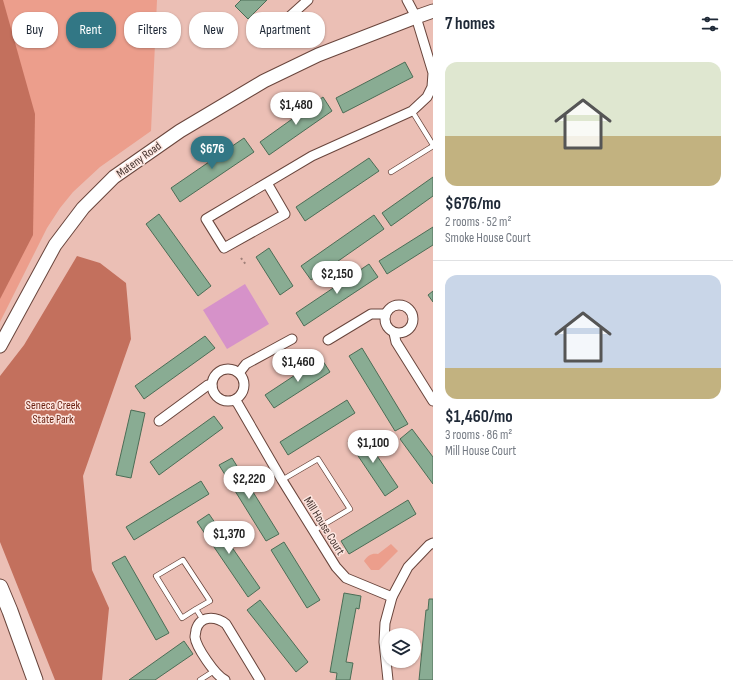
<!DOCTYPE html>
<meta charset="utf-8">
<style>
:root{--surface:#fff;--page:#f2f2f3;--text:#1f2937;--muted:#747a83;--line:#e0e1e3;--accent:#327785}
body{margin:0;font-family:"Sofia Sans Condensed",sans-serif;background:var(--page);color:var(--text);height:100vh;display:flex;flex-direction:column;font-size:15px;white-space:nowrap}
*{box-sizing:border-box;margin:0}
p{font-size:13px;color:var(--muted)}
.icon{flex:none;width:22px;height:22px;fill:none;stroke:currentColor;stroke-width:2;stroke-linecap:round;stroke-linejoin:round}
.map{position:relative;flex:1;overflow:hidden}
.side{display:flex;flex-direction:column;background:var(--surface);width:300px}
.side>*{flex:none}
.banner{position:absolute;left:12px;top:12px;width:361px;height:36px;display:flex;gap:8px}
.tools{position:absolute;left:381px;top:628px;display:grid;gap:8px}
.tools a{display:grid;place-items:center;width:40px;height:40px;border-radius:50%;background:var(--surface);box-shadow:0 1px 3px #0004;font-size:20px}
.price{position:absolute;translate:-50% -34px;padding:0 9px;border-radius:14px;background:#fff;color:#222;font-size:13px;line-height:26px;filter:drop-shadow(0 1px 2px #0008)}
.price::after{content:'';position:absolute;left:50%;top:24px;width:12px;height:9px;margin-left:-6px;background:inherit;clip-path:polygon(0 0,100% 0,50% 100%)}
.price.current{background:var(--accent);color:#fff}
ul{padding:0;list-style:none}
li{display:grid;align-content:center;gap:8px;height:212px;padding:0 12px}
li+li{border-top:1px solid var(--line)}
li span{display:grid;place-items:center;height:124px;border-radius:12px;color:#555}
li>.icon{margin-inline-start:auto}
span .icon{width:72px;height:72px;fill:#fffc;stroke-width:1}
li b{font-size:17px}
h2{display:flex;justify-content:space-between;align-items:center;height:48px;padding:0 12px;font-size:17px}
.pill{padding:0 14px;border-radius:16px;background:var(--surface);box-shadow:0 1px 3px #0004;font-size:14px;line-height:36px}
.pill.current{background:var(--accent);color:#fff}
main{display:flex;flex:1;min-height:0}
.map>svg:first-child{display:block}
</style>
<main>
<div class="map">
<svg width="433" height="680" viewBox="0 0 433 680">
<rect width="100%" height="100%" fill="#ebbfb5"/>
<!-- green -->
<g fill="#ec9e8c">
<path d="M 0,0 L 157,0 L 151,131 L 100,167 L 73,192 L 60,208 L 47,228 L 0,322 Z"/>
<path d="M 391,544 L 398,551 L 379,570 L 371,570 L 364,561 C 368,555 372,553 378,554 Z"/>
</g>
<!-- forest -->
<g fill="#c3705d">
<path d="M 0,0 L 3,0 L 35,114 L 33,235 L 0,299 Z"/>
<path d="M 77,256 L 100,263 L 126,283 L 131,339 L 83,476 L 92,570 L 109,608 L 102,680 L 55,680 L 0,542 L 0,376 L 24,345 Z"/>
</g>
<!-- water -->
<path fill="#d692c9" d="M 245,284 L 269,324 L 227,349 L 203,310 Z"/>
<!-- building -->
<g fill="#89ac93" stroke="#4c6d56">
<path d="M 241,0 L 267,0 L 248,19 L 235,6 Z"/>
<path d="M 405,62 L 413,77 L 343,113 L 336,98 Z"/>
<path d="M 323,97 L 332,111 L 269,155 L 260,142 Z"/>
<path d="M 244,138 L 254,152 L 180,202 L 171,188 Z"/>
<path d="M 369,158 L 379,171 L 305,221 L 296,207 Z"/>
<path d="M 433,177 L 433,196 L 391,226 L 382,213 Z"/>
<path d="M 159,214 L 211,286 L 198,296 L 146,224 Z"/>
<path d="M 374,215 L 384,229 L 311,280 L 301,266 Z"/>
<path d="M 433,227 L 433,245 L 387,274 L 379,261 Z"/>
<path d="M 269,248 L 293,286 L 280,295 L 256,257 Z"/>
<path d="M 369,264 L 378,277 L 304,326 L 296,313 Z"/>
<path d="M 433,291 L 433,302 L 428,295 Z"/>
<path d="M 205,336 L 215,348 L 144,399 L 135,386 Z"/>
<path d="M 362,348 L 408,424 L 395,431 L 349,356 Z"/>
<path d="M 321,358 L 330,372 L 274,408 L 265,395 Z"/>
<path d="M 347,400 L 355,413 L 288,455 L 280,442 Z"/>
<path d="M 131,410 L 145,413 L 131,478 L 116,475 Z"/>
<path d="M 214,416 L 223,428 L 159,475 L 150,462 Z"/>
<path d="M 412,429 L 433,457 L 433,484 L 400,439 Z"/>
<path d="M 361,432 L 398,487 L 385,496 L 348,441 Z"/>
<path d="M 232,458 L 279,534 L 266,541 L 219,465 Z"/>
<path d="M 201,481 L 209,494 L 134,540 L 126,527 Z"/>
<path d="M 408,500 L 416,514 L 349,554 L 341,541 Z"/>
<path d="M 209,514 L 260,588 L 248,597 L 197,522 Z"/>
<path d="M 284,542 L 320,600 L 307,608 L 271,550 Z"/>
<path d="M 125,556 L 169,633 L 156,640 L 112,563 Z"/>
<path d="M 344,593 L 361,596 L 359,609 L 356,608 L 346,662 L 353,663 L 350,680 L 336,680 L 337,673 L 330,672 Z"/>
<path d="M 429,599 L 433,599 L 433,680 L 419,680 L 426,610 L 428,610 Z"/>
<path d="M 260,600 L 308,662 L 296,672 L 247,610 Z"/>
<path d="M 184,641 L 193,654 L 155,680 L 129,680 Z"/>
</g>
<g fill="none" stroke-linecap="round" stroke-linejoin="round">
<defs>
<g id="lane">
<path d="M 412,111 L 433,145"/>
<path d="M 391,172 L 433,146"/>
<path d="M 282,480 L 318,459 L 350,509 L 313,531"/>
<path d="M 196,609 L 182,618 L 156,576 L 183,560 L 210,601 L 196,609 L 203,620"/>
<path d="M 200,680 L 214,671"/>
</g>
<g id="street">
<path d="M 289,17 L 308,0"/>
<path d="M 267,183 L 285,214 L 224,248 L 206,219 L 312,156 L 412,111 L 427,97 L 432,87 L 433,73 L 416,17 L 407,0"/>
<circle cx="399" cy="319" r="14"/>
<path d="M 394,333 L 396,342 L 433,401"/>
<path d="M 328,340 L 371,314 L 385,314"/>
<circle cx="228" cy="385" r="16"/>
<path d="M 239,373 L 246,364 L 292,339"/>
<path d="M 235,400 L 238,404 L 282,480 L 336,567 L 346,578 L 392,597"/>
<path d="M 159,421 L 208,385 L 212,386"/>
<path d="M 225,680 C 215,675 196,647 195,637 C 195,635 196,632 196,630 C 200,615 216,616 226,624 L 260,680"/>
<path d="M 388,680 L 384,642 L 385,623 L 392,597 L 408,567 L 429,545 L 433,543"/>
</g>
<path id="secondary" d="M 0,346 L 55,245 L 83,208 L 114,177 L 180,131 L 264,81 L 318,55 L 416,17 L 433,11"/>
<path id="primary" d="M 0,587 L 10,611 L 35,680"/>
</defs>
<!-- lane casing -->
<use href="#lane" stroke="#69453c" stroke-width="6"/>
<!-- street casing -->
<use href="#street" stroke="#69453c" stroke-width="11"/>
<!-- secondary casing -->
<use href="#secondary" stroke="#69453c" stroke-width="15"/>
<!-- primary casing -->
<use href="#primary" stroke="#69453c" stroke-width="17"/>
<!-- path -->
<path stroke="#a08079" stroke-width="2" stroke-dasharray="2 3" stroke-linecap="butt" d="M 241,258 L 247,266"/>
<!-- lane -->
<use href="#lane" stroke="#fff" stroke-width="4.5"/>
<!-- street -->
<use href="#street" stroke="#fff" stroke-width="9"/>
<!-- secondary -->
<use href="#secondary" stroke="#fff" stroke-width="13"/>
<!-- primary -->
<use href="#primary" stroke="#fff" stroke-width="15"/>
</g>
<g text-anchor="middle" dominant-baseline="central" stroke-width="3" stroke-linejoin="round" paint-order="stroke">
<!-- street labels -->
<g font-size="12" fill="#45342f" stroke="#fde6e0">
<text transform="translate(139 160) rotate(-36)">Mateny Road</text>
<text transform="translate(324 526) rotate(58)">Mill House Court</text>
</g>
<!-- park labels -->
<g font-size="12" fill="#691d0c" stroke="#fde6e0">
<text x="53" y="405">Seneca Creek<tspan x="53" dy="14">State Park</tspan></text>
</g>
</g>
</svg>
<div class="tools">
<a><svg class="icon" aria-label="layers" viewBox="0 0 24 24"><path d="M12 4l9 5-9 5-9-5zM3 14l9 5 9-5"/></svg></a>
</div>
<b class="price" style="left:296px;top:126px">$1,480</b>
<b class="price current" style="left:212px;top:170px">$676</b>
<b class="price" style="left:337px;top:295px">$2,150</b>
<b class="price" style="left:298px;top:383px">$1,460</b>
<b class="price" style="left:373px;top:464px">$1,100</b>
<b class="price" style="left:249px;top:500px">$2,220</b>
<b class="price" style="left:229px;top:555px">$1,370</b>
<div class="banner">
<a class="pill">Buy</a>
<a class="pill current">Rent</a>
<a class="pill">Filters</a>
<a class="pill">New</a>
<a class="pill">Apartment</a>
</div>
</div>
<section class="side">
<h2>7 homes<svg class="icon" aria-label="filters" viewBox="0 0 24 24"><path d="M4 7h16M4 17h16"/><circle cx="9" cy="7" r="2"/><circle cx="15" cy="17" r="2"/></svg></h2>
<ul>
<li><span style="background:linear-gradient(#dfe7d0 60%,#c2b280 0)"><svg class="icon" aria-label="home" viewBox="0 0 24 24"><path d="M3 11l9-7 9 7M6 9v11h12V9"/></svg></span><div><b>$676/mo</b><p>2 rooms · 52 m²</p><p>Smoke House Court</p></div></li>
<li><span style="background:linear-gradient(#c9d6e8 75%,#c2b280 0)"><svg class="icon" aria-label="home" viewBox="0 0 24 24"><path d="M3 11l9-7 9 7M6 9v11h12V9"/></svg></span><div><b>$1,460/mo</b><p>3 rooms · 86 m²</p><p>Mill House Court</p></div></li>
</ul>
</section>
</main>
